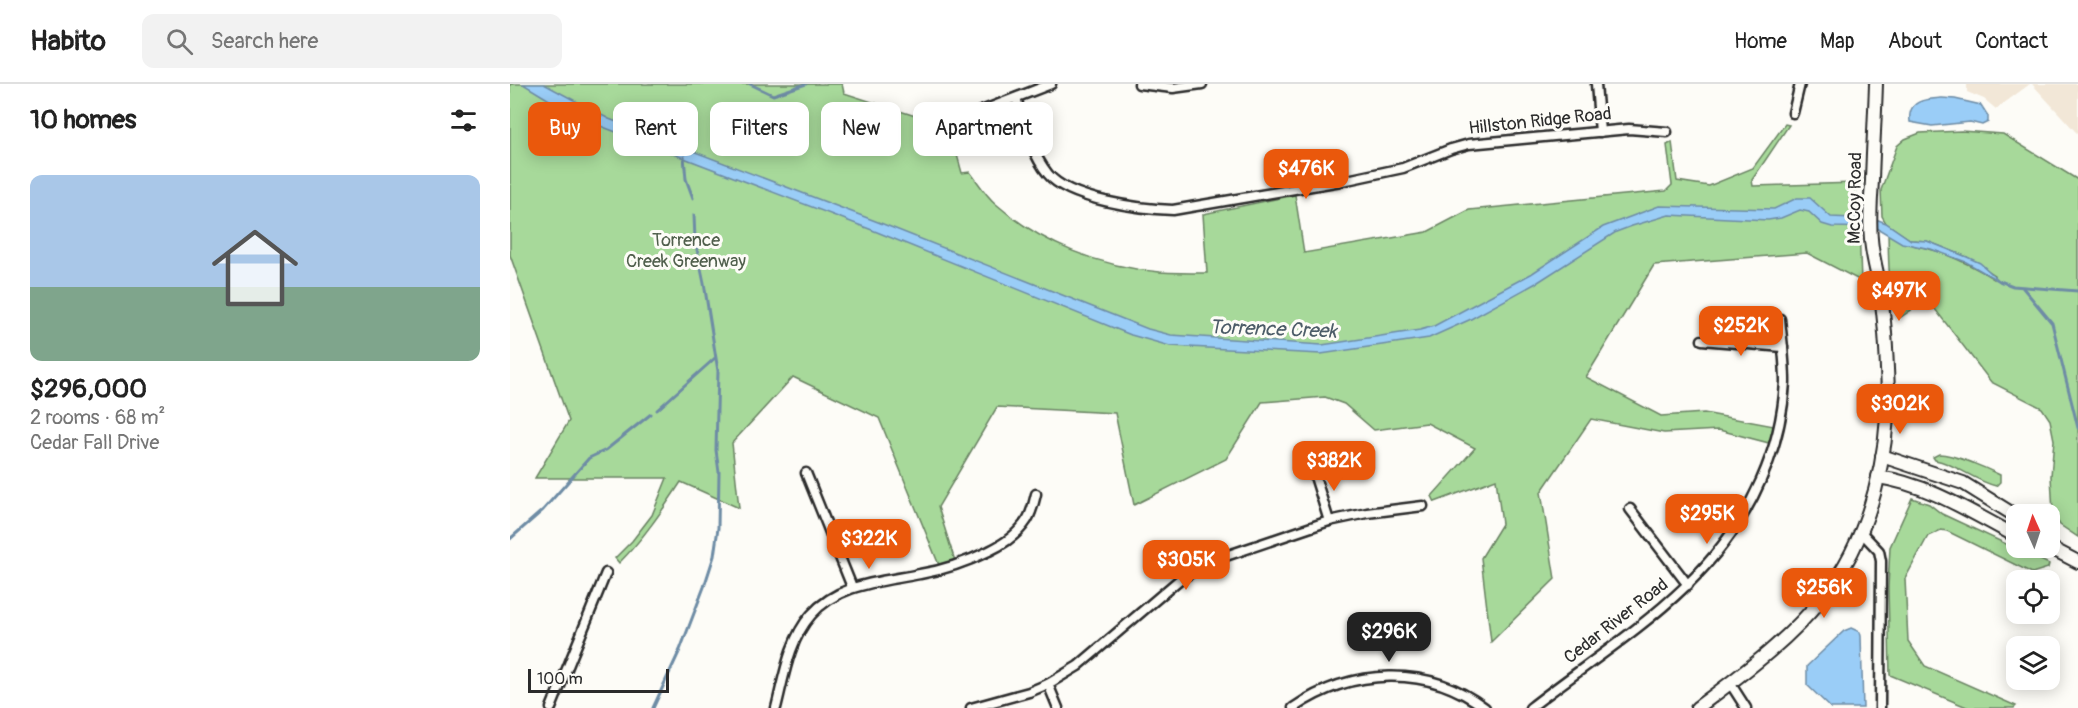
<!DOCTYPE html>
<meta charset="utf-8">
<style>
:root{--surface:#fff;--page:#f2f2f2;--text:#222;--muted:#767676;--line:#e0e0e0;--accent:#ea580c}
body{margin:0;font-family:Pangolin,sans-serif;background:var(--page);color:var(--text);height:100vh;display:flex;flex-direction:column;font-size:22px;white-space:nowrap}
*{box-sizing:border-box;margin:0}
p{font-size:20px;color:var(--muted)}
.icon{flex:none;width:33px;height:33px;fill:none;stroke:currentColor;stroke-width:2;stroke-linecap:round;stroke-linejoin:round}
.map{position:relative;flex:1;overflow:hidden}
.drawer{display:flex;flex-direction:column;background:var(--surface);width:510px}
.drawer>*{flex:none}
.top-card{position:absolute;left:18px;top:18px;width:570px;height:54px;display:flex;gap:12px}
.needle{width:39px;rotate:357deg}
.controls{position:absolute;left:1496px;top:420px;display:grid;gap:12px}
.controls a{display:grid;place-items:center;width:54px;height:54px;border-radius:12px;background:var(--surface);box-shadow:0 3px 15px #0003;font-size:30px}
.scale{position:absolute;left:18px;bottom:15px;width:141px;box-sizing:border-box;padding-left:6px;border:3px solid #2b2b2b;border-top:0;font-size:16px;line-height:21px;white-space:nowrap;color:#2b2b2b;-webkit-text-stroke:4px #fdfcf7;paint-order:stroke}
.price{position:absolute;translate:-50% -51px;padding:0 14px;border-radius:12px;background:var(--accent);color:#fff;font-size:20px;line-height:39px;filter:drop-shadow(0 2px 3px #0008)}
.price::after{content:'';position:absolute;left:50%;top:36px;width:18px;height:14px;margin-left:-9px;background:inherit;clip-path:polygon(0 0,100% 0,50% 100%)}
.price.selected{background:#222;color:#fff}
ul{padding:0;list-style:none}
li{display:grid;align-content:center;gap:12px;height:318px;padding:0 30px}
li+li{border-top:2px solid var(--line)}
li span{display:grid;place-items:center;height:186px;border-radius:12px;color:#555}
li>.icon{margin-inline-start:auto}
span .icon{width:108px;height:108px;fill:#fffc;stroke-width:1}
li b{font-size:26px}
h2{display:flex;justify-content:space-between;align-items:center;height:72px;padding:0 30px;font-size:26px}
.pill{padding:0 21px;border-radius:12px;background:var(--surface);box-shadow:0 3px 15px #0003;font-size:21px;line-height:54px}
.pill.selected{background:var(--accent);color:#fff}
header{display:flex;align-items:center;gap:36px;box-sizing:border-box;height:84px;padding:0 30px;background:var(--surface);border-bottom:2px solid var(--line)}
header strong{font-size:28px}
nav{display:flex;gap:33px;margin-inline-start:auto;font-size:21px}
.search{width:420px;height:54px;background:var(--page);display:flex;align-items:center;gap:15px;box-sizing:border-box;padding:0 21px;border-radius:12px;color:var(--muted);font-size:22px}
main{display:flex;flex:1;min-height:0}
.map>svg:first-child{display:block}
</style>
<header>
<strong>Habito</strong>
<div class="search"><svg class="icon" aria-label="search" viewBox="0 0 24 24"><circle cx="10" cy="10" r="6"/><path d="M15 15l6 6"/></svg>Search here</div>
<nav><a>Home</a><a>Map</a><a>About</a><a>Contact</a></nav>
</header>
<main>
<section class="drawer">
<h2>10 homes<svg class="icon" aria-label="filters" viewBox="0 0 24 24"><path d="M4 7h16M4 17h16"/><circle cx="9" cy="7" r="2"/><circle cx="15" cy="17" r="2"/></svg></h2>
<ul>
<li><span style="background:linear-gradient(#a9c7e8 60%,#7fa58c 0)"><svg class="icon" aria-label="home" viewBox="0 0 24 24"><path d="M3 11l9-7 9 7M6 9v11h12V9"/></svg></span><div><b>$296,000</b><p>2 rooms · 68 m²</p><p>Cedar Fall Drive</p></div></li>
</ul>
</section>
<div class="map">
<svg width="1568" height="624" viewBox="0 0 1568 624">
<rect width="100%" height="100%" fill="#fdfcf7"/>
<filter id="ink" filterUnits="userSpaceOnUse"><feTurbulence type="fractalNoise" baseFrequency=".0167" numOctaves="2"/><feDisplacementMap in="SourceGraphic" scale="12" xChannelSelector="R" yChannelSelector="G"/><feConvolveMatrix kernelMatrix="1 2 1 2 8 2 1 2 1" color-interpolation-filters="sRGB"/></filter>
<g filter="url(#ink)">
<!-- built -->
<g fill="#f2e7d7">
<path d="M 1457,0 L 1520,0 L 1486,25 L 1474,15 L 1457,8 Z"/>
<path d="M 1522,0 L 1568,0 L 1568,50 L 1565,47 Z"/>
</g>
<!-- green -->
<g fill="#a7d99a" stroke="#698262" stroke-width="1.5">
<path d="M 0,0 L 332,0 L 334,9 L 427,39 L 438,38 L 452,89 L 460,88 C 468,98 476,112 486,120 C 531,160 591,183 650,188 C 666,189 681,189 697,189 L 693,130 L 785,111 L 794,169 L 917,148 L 959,126 L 1156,107 L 1162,101 L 1157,61 L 1162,58 L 1167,97 L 1199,102 L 1243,84 L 1275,40 L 1279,41 L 1242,96 L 1243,102 L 1346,99 L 1344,142 L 1349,143 L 1351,197 L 1297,169 L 1144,181 L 1076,293 L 1151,332 L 1194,329 L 1264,342 L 1259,359 L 1209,346 L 1154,349 L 1081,335 L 1031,408 L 1045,495 L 981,558 L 971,474 L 992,440 L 986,395 L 925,418 L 922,412 L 965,364 L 917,339 L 864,346 L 834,320 L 815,313 L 752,318 L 716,375 L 624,421 L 605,329 L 487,323 L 428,423 L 445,477 L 429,481 L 369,334 L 283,293 L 222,359 L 229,424 L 171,398 C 152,427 133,455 109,479 L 105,474 L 122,457 L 142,431 L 157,394 L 25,394 L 59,337 L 0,171 Z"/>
<path d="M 1451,47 L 1493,50 L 1568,96 L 1568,453 L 1550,441 L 1543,430 L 1541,392 L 1544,356 L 1540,336 L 1532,324 L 1481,298 L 1425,225 L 1412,219 L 1391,233 C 1377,206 1379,180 1378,150 C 1395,162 1413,162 1432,169 C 1450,176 1467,184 1484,195 L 1485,191 L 1457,173 L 1417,157 L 1401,156 L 1376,139 L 1372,132 L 1371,106 L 1387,62 L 1395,55 L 1410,49 Z"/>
<path d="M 1429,370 C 1444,370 1476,384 1490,391 L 1490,398 L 1486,402 C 1464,397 1447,380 1425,376 L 1423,373 Z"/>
<path d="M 1402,414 L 1419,420 L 1432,430 L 1539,480 L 1538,484 L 1522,489 L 1437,447 L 1431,446 L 1418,452 L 1395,495 L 1398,557 L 1415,582 L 1506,622 L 1504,624 L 1459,624 L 1380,591 L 1378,504 L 1380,463 Z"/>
</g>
<!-- water -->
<g fill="#9acdf7" stroke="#6e8ca5" stroke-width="1.5">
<path d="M 13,0 L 34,0 L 99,35 L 368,138 L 638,245 L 661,251 L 812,261 L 910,246 L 924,242 L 1021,190 L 1093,143 L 1149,122 L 1264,125 L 1287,114 L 1300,114 L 1321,133 L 1366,135 L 1376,139 L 1401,156 L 1417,157 L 1457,173 L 1470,179 L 1492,199 L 1456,178 L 1421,165 L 1392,159 L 1367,144 L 1322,143 L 1312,140 L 1299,128 L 1290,126 L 1271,134 L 1258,136 L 1159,131 L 1122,142 L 1106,148 L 1028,198 L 959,236 L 919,254 L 811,270 L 660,262 L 621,251 L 362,146 L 93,43 L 64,31 Z"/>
<path d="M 1432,14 L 1445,15 L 1471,21 L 1478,32 L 1478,38 L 1472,41 L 1460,38 L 1422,42 L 1400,38 C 1397,16 1416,15 1432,14 Z"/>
<path d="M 1341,544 L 1350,548 L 1351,552 L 1353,624 L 1321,624 L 1297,601 L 1297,582 L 1334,547 Z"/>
</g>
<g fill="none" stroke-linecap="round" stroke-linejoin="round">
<!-- stream -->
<g stroke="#6e8ca5" stroke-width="3">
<path d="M 240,0 L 263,11 L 296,0"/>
<path d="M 174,73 L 176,95 L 183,114"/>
<path d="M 1490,197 L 1503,202 L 1568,207"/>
<path d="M 1513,204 L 1542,239 L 1568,344"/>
<path d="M 147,326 L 205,274"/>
<path d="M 0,455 L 33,426 L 79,374 L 96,366 L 141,330"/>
<path d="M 143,624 L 170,566 L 194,503 L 204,472 L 208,444 L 209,388 L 206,366 L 208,287 L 194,199 L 185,156 L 184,131"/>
</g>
<defs>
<g id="street">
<path d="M 629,0 L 663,4 L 692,0"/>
<path d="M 1086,0 L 1090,48"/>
<path d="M 506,14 C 514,39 521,69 538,90 C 559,116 631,125 663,126 L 837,96 L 893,84 L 941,65 L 959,60 L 1119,45 L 1157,48"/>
<path d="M 1283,29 L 1290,0"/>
<path d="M 423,36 L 466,29 L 541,0"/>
<path d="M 1192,256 L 1273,263"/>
<path d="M 803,386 L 819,437"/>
<path d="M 296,389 L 342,503"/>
<path d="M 1120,425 L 1178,501"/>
<path d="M 1351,448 L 1369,467 L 1371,477 L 1370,624"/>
<path d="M 1220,599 L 1236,624"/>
<path d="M 538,600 L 548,624"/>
<path d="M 41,624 L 96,489"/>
<path d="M 266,624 C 274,593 279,556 301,531 C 329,499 371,498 410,490 C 434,486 457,478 479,467 C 494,460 508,450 517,436 C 522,428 524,418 526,410"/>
<path d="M 461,624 L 519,608 L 538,600 L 568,582 L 669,496 L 701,477 L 819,437 L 857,429 L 913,422"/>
<path d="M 783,624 C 841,584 918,580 975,624"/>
<path d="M 1020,624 C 1108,555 1205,503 1251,396 C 1265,365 1273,332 1275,298 C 1275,277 1272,256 1270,235"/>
</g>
<g id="secondary">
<path d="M 1372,372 L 1453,399 L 1506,432"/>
<path d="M 1368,393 C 1418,400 1462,429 1506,452"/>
<path d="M 1539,463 L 1568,478"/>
<path d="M 1187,624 C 1232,590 1278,557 1313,513 C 1362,452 1382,363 1377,285 C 1376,257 1374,228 1369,199 C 1366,184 1362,170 1361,155 C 1359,135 1361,115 1362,96 C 1363,64 1365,32 1366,0"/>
</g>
</defs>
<!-- street casing -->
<use href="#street" stroke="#2b2b2b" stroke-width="13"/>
<!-- secondary casing -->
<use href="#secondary" stroke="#2b2b2b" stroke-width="16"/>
<!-- street -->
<use href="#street" stroke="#fdfcf7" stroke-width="8"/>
<!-- secondary -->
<use href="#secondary" stroke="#fdfcf7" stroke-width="12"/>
</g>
</g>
<g text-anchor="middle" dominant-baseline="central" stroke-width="6" stroke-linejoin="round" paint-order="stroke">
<!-- street labels -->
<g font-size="18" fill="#2b2b2b" stroke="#fdfcf7">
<text transform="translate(1030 37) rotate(-6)">Hillston Ridge Road</text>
<text transform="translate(1345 114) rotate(-89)">McCoy Road</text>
<text transform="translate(1106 537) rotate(-38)">Cedar River Road</text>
</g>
<!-- park labels -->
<g font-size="18" fill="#505f4c" stroke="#fdfcf7">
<text x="176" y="156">Torrence<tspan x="176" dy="21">Creek Greenway</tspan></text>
</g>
<!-- water labels -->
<g font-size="20" font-style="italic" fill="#4c5c68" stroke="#fdfcf7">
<text transform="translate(763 245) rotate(2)">Torrence Creek</text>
</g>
</g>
</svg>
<div class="controls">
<a><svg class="needle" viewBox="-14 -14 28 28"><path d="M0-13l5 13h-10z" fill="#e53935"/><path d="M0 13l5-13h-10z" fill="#767676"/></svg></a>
<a><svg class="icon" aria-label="locate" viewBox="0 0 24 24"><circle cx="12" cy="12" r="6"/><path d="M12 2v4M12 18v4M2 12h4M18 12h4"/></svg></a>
<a><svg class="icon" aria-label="layers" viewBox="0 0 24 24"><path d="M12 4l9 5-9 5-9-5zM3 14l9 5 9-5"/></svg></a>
</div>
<div class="scale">100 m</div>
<b class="price" style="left:796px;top:116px">$476K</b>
<b class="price" style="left:1389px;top:238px">$497K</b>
<b class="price" style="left:1231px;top:273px">$252K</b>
<b class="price" style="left:1390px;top:351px">$302K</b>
<b class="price" style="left:824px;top:408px">$382K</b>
<b class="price" style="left:1197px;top:461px">$295K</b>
<b class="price" style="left:359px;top:486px">$322K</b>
<b class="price" style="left:676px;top:507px">$305K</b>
<b class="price" style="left:1314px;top:535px">$256K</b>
<b class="price selected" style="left:879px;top:579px">$296K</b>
<div class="top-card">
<a class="pill selected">Buy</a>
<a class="pill">Rent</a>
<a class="pill">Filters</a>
<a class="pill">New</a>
<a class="pill">Apartment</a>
</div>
</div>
</main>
